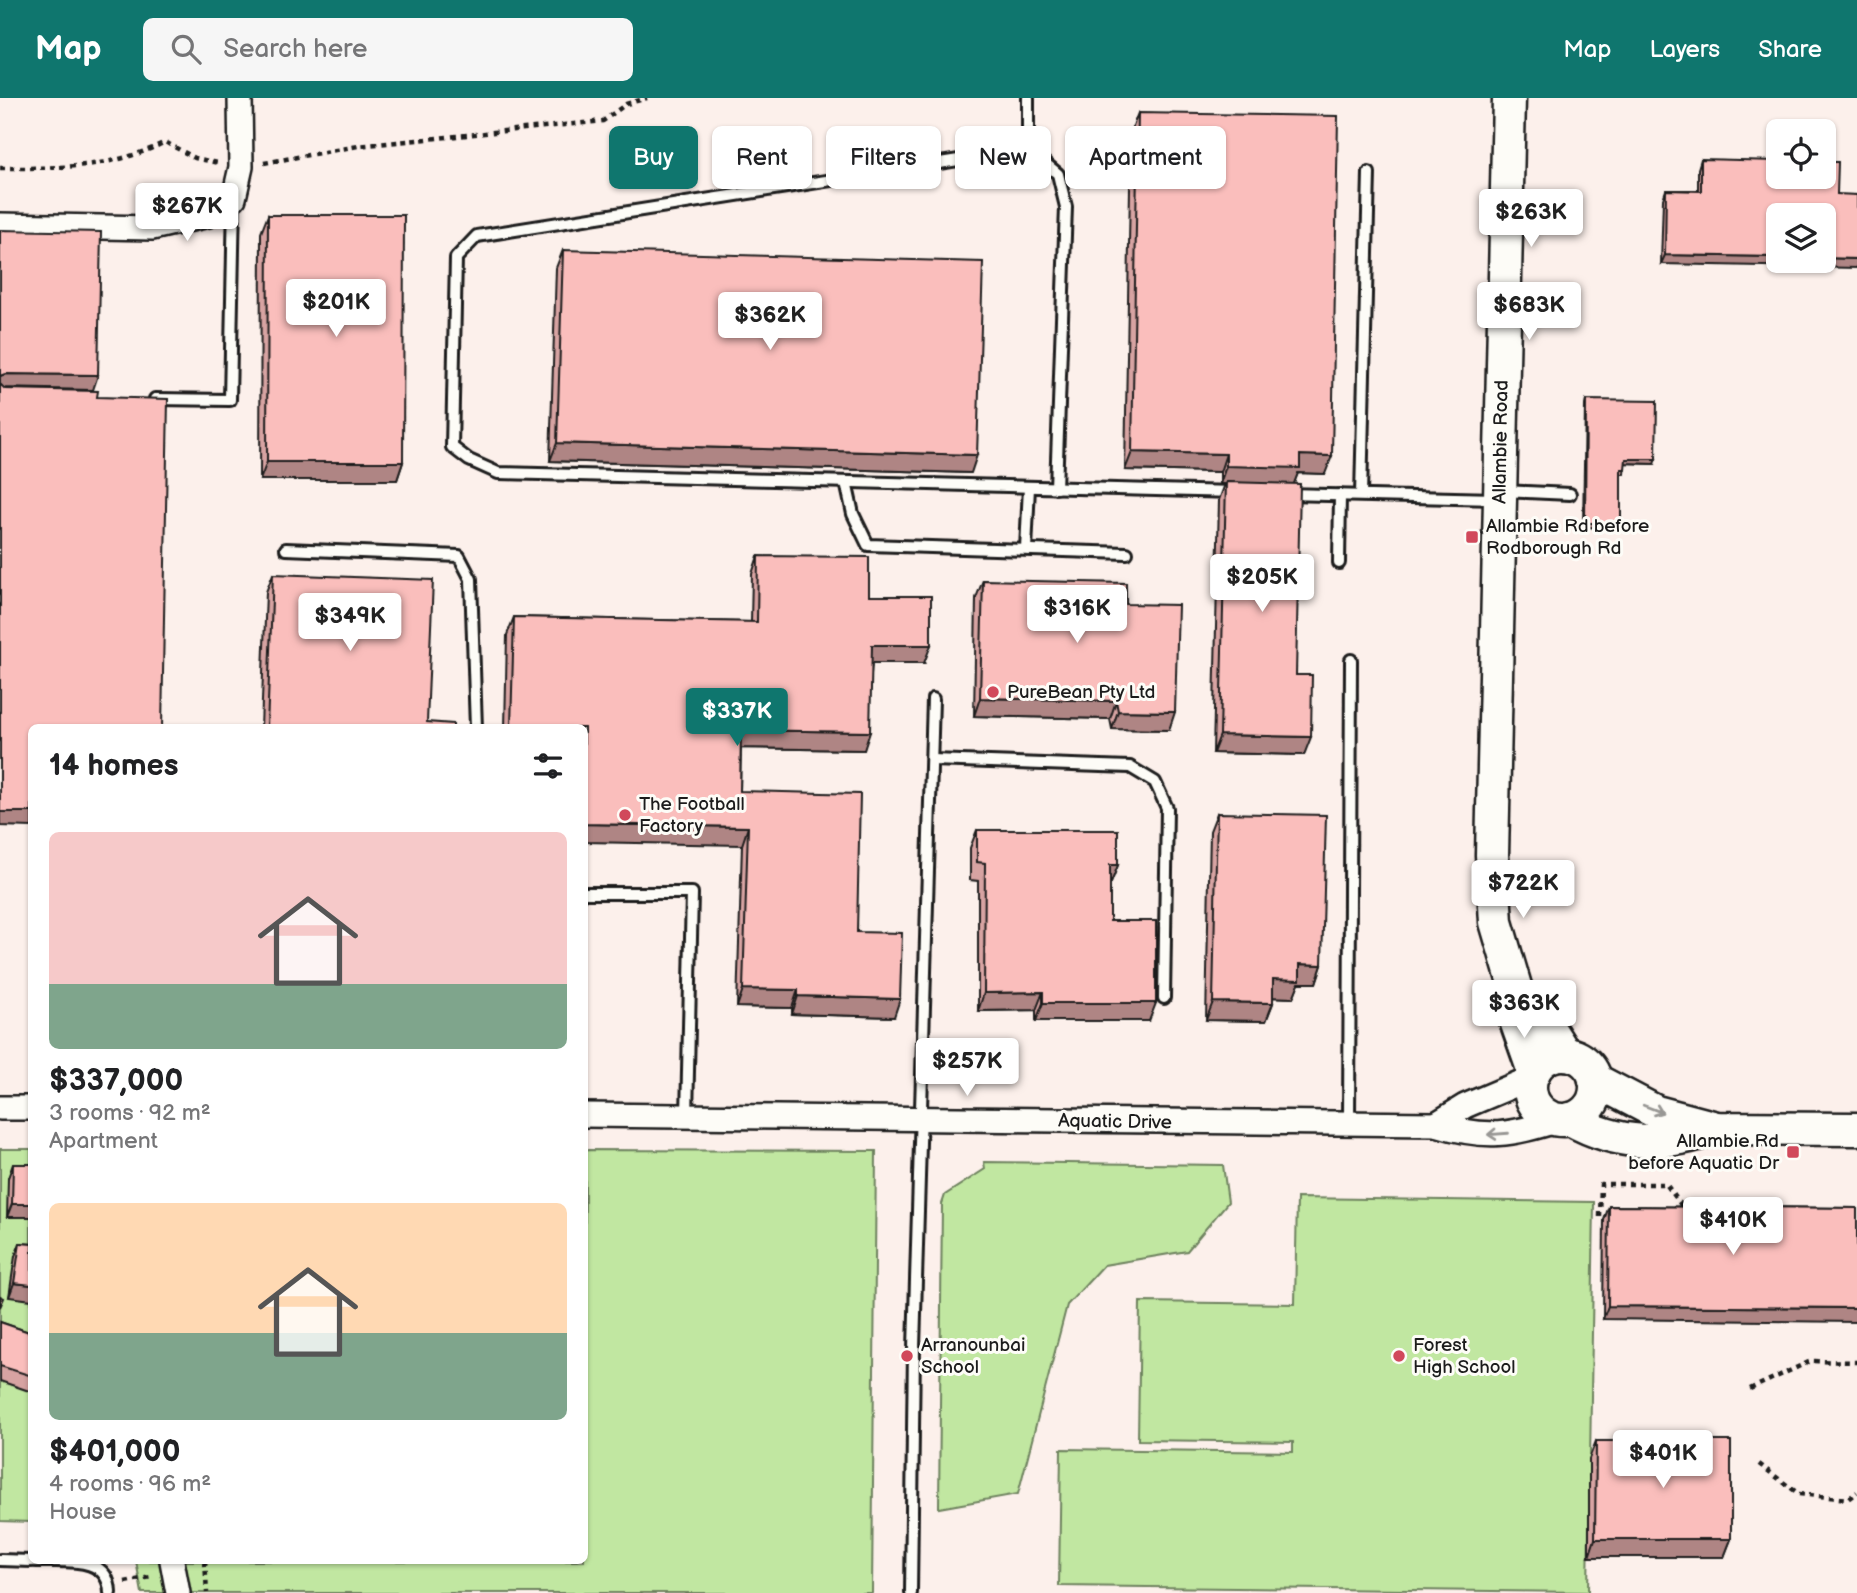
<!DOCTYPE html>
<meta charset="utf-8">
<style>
:root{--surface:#fff;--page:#f6f6f6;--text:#202124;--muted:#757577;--accent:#0f766e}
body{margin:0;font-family:"Balsamiq Sans",sans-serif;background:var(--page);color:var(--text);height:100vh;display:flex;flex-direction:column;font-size:26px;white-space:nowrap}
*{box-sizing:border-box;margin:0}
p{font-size:23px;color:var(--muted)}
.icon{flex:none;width:38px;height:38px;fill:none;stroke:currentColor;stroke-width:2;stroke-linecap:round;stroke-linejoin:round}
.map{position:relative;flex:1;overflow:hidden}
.sheet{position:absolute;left:28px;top:626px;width:560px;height:840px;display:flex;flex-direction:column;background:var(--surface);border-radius:10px;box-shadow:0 2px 5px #0004}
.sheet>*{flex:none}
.banner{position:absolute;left:609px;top:28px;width:665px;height:63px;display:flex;gap:14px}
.controls{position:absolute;left:1766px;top:21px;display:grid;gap:14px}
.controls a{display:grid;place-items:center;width:70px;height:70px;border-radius:10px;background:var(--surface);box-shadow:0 2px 5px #0004;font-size:35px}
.price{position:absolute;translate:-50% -60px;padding:0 16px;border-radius:7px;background:#fff;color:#222;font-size:23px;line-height:46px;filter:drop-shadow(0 2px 4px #0008)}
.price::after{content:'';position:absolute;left:50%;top:42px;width:21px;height:16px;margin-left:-10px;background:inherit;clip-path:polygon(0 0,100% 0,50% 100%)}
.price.selected{background:var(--accent);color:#fff}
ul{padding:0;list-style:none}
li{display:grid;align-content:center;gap:14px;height:371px;padding:0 21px}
li span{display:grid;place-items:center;height:217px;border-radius:10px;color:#555}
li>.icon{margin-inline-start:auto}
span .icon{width:126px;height:126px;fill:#fffc;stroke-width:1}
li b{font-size:30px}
h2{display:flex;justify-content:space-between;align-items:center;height:84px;padding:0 21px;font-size:30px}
.pill{padding:0 24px;border-radius:10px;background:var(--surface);box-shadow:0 2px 5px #0004;font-size:24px;line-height:63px}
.pill.selected{background:var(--accent);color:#fff}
header{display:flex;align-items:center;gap:42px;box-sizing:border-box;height:98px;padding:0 35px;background:var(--accent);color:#fff}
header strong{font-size:33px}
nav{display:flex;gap:38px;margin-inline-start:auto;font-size:24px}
.search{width:490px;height:63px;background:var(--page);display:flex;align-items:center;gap:18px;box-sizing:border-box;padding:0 24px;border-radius:10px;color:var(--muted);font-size:26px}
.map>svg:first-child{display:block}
</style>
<header>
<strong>Map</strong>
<div class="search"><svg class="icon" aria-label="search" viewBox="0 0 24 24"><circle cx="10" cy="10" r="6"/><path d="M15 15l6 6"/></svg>Search here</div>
<nav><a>Map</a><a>Layers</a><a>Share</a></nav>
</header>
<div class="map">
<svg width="1857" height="1495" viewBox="0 0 1857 1495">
<rect width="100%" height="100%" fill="#fcf0eb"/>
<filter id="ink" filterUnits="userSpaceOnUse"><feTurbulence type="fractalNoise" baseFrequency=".0143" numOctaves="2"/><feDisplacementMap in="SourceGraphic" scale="14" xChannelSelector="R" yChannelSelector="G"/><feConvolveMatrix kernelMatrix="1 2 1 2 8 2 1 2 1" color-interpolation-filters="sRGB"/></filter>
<g filter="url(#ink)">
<!-- green -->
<g fill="#c1e7a1" stroke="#6e825e" stroke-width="2">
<path d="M 0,1051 L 31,1051 L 31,1424 L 0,1423 Z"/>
<path d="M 585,1052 L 876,1053 L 872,1495 L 142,1495 L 136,1463 L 584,1463 Z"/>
<path d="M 984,1064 L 1223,1067 L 1228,1104 L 1187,1153 L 1104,1167 L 1067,1207 L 1018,1396 L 939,1410 L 942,1106 L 945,1097 L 985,1071 Z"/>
<path d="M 1297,1100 L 1594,1104 L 1588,1494 L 1059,1488 L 1061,1351 L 1293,1354 L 1293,1344 L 1138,1342 L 1140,1204 L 1295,1206 Z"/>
</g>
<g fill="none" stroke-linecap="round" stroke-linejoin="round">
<defs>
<g id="lane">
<path d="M 1028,0 L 1028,51 L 477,138 L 456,160 L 452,349 L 469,362 L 498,375 L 1235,394"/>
<path d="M 1028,51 L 1058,76 L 1066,109 L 1056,390"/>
<path d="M 155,301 L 230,302 L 234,102"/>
<path d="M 846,384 L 853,416 L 868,447 L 1127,455"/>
<path d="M 1503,393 L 1570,396"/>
<path d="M 1286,396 L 1497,401"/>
<path d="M 1361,397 L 1369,75"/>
<path d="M 286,451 L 459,458 L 471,481 L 476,630"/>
<path d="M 1026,451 L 1029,389"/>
<path d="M 1339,465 L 1340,397"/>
<path d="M 932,662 L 1130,669 L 1155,684 L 1167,710 L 1164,900"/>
<path d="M 584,795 L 692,795 L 687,1018"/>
<path d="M 1349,1027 L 1351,562"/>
<path d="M 0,1462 L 32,1463"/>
<path d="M 36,1463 C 64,1464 109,1456 110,1495"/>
<path d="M 911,1495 L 914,1250 L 933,601"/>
</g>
<g id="street">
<path d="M 0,127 L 152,130 L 208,117 L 234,100 L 241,69 L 240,0"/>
<path d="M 0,1010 L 32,1010"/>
<path d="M 584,1017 L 1436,1026 C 1487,1042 1510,1037 1559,1022"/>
<path d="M 1436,1026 L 1465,1008 L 1531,980"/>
<path d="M 172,1463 L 178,1495"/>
</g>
<g id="secondary">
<path d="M 1509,0 L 1492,757 L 1496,824 L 1517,895 L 1514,917 L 1534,974"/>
<path d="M 1517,895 L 1533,906 L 1565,956"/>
<circle cx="1563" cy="989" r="33"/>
<path d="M 1595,982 L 1656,1014 L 1716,1030 L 1857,1031"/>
<path d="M 1570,1021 C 1619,1048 1664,1049 1716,1030"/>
</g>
</defs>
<!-- lane casing -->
<use href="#lane" stroke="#1c1c1c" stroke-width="16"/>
<!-- street casing -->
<use href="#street" stroke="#1c1c1c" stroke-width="28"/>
<!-- secondary casing -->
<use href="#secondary" stroke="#1c1c1c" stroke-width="37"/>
<!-- path -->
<g stroke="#1c1c1c" stroke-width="4.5" stroke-dasharray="5 5" stroke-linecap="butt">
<path d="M 264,65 L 358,48 L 603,23 L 626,6 L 647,0"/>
<path d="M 0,70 C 57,70 113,71 165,44 L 195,60 L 218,65"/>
<path d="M 1600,1119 L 1601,1086 L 1666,1086 L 1684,1111"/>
<path d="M 1750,1291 L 1811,1263 L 1857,1264"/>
<path d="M 1759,1366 L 1799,1396 L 1848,1401 L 1857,1394"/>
<path d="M 205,1463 L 207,1495"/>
<path d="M 125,1484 L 151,1479"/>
</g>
<!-- lane -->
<use href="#lane" stroke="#fdfcf7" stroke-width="10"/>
<!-- street -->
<use href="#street" stroke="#fdfcf7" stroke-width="23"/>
<!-- secondary -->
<use href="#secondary" stroke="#fdfcf7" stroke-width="32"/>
</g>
<!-- wall -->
<g fill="#d7a3a2" stroke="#1c1c1c" stroke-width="2">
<path d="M 1138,15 L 1325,376 L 1298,375 L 1294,385 L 1296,577 L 1304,657 L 1213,655 L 1219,402 L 1225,386 L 1220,386 L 1220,374 L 1125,372 L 1131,33 Z"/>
<path d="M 1701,61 L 1837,96 L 1661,166 L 1663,101 L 1666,92 L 1698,92 L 1698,71 Z"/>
<path d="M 268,117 L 403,364 L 397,382 L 260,382 L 261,135 Z"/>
<path d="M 563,152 L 971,375 L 550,363 L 556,170 Z"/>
<path d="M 1586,302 L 1654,366 L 1625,365 L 1624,376 L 1621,376 L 1619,430 L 1583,429 L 1585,307 Z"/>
<path d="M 758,458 L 869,498 L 924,565 L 872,565 L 864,652 L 741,650 L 740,693 L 857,834 L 894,919 L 792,916 L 792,910 L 737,909 L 742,747 L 584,630 L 505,630 L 507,537 L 514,519 L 751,524 L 752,476 Z"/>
<path d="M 273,476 L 427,624 L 453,630 L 261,630 L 266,494 Z"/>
<path d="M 983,482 L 1126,506 L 1169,632 L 1112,631 L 1110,621 L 974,618 L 976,500 Z"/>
<path d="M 1217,715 L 1322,867 L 1316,885 L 1299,885 L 1293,900 L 1273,899 L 1273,905 L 1266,923 L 1206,922 L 1210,733 Z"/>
<path d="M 977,732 L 1118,767 L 1111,785 L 1110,785 L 1110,823 L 1149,923 L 1036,923 L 1036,912 L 978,913 L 978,783 L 970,782 L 970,750 Z"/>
<path d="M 13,1066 L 32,1066 L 7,1119 L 8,1080 Z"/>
<path d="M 1609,1108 L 1857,1110 L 1603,1221 L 1604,1122 Z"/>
<path d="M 20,1145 L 32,1146 L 9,1199 L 15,1158 Z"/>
<path d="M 0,1224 L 32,1235 L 32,1294 L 0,1283 Z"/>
<path d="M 1596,1343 L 1731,1441 L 1724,1459 L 1589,1459 L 1589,1361 Z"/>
</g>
<!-- shaded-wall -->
<g fill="#af8584" stroke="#1c1c1c" stroke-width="2">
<path d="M 1665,157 L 1778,159 L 1778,163 L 1824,163 L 1824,160 L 1857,161 L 1857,170 L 1661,166 Z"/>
<path d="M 5,276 L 98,277 L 93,292 L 0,290 L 0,278 Z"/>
<path d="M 557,345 L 977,357 L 971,375 L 550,363 Z"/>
<path d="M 1132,354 L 1226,356 L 1220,374 L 1125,372 Z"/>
<path d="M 1300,357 L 1332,358 L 1325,376 L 1298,375 L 1293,388 L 1226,384 L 1225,386 L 1220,386 L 1226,368 Z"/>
<path d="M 1626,361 L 1656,361 L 1654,366 L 1624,365 Z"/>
<path d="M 267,364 L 403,364 L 397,382 L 260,382 Z"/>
<path d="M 1585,425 L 1621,425 L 1619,430 L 1583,429 Z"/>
<path d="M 872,547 L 931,547 L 924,565 L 865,565 Z"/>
<path d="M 980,600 L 1116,603 L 1110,621 L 974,618 Z"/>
<path d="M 1118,613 L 1175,614 L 1169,632 L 1112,631 Z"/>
<path d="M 741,632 L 870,634 L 864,652 L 735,650 Z"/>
<path d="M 1220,637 L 1311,639 L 1304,657 L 1213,655 Z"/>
<path d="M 0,714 L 32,714 L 32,729 L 0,728 Z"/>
<path d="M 584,726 L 748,729 L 742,747 L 584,744 Z"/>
<path d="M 1110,767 L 1118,767 L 1111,785 L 1103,785 Z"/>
<path d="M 1300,866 L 1322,867 L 1316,885 L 1299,885 L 1293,900 L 1267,899 L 1273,881 Z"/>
<path d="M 743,891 L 798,892 L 792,910 L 737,909 Z"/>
<path d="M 1043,894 L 1036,912 L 978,913 L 984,895 Z"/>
<path d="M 798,898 L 900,901 L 894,919 L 792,916 Z"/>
<path d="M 1213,904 L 1273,905 L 1266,923 L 1206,922 Z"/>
<path d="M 1043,905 L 1156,905 L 1149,923 L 1036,923 Z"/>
<path d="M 12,1106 L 32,1106 L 32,1119 L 7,1119 Z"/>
<path d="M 14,1185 L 32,1187 L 32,1202 L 9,1199 Z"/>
<path d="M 1608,1208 L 1857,1210 L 1857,1224 L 1603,1221 Z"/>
<path d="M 1595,1441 L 1731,1441 L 1724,1459 L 1589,1459 Z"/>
</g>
<!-- building -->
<g fill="#fabebc" stroke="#1c1c1c" stroke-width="2">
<path d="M 1138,15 L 1338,18 L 1332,358 L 1300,357 L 1300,370 L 1226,368 L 1226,356 L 1132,354 Z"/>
<path d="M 1701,61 L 1778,63 L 1778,79 L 1824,79 L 1824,64 L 1838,64 L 1837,96 L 1857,97 L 1857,161 L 1824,160 L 1824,117 L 1778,117 L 1778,159 L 1665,157 L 1666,92 L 1701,93 Z"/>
<path d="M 268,117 L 404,117 L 403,364 L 267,364 Z"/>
<path d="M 0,132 L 101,134 L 98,277 L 5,276 L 0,278 Z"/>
<path d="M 563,152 L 983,164 L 977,357 L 557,345 Z"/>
<path d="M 0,286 L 5,291 L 98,293 L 97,299 L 168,301 L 162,630 L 32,630 L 32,714 L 0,714 Z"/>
<path d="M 1586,302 L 1657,303 L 1656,361 L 1626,361 L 1625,371 L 1621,371 L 1621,425 L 1585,425 Z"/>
<path d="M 1226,384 L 1300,386 L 1296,577 L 1312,577 L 1311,639 L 1220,637 Z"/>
<path d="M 758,458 L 869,459 L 869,498 L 931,498 L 931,547 L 872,547 L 870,634 L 741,632 L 740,693 L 860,696 L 857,834 L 902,835 L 900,901 L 798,898 L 798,892 L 743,891 L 748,729 L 584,726 L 584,630 L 511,630 L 514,519 L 757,524 Z"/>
<path d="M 273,476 L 433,482 L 427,624 L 453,626 L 453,630 L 267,630 Z"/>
<path d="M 983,482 L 1126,485 L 1126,506 L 1178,507 L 1175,614 L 1118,613 L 1116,603 L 980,600 Z"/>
<path d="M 1217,715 L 1326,717 L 1322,867 L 1300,866 L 1300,882 L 1273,881 L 1273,905 L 1213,904 Z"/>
<path d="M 977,732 L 1118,732 L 1118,767 L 1110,767 L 1110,823 L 1156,823 L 1156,905 L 1043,905 L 1043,894 L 984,895 L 985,765 L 977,764 Z"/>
<path d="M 13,1066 L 32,1066 L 32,1106 L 12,1106 Z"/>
<path d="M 1609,1108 L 1857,1110 L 1857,1210 L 1608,1208 Z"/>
<path d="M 20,1145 L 32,1146 L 32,1187 L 14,1185 Z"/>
<path d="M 0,1198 L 4,1200 L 0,1209 Z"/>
<path d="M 0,1224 L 32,1235 L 32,1278 L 0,1268 Z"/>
<path d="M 1596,1343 L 1731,1343 L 1731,1441 L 1595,1441 Z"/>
</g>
<!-- one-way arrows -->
<defs><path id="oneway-shaft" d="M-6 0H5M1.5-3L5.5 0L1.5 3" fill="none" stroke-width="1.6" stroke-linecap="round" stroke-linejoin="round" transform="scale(1.75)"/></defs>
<g stroke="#989794">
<use href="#oneway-shaft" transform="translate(1653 1011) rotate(21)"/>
<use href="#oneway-shaft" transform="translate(1498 1036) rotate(176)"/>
</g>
</g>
<!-- markers -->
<g fill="#d1495b" stroke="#fdfcf7" stroke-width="2.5">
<rect x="1465" y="432" width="14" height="14" rx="3.5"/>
<circle cx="993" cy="594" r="7"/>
<circle cx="625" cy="717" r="7"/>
<rect x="1786" y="1047" width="14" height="14" rx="3.5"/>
<circle cx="907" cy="1258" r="7"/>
<circle cx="1399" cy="1258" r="7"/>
</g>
<g text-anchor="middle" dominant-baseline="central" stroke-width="6" stroke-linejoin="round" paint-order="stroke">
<!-- street labels -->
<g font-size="19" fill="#1c1c1c" stroke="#fdfcf7">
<text transform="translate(1501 344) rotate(-89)">Allambie Road</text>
<text transform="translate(1115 1024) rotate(1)">Aquatic Drive</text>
</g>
<!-- poi labels -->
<g font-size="19" fill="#1c1c1c" stroke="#fdfcf7" text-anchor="start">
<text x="1486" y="428">Allambie Rd before<tspan x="1486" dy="22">Rodborough Rd</tspan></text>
<text x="1007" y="594">PureBean Pty Ltd</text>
<text x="639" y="706">The Football<tspan x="639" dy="22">Factory</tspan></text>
<text x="1779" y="1043" text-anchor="end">Allambie Rd<tspan x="1779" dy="22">before Aquatic Dr</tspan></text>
<text x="921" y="1247">Arranounbai<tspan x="921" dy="22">School</tspan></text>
<text x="1413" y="1247">Forest<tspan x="1413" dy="22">High School</tspan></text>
</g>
</g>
</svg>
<div class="controls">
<a><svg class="icon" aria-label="locate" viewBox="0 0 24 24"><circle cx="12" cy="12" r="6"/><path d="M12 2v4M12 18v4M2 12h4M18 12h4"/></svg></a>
<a><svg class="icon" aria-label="layers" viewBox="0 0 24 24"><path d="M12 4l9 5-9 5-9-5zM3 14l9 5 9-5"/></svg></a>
</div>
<b class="price" style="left:187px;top:145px">$267K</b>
<b class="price" style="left:1531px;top:151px">$263K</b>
<b class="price" style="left:336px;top:241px">$201K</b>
<b class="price" style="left:1529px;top:244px">$683K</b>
<b class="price" style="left:770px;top:254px">$362K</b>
<b class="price" style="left:1262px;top:516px">$205K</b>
<b class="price" style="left:1077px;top:547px">$316K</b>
<b class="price" style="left:350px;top:555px">$349K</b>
<b class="price selected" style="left:737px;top:650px">$337K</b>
<b class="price" style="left:1523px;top:822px">$722K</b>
<b class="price" style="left:1524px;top:942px">$363K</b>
<b class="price" style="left:967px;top:1000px">$257K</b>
<b class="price" style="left:1733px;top:1159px">$410K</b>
<b class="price" style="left:1663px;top:1392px">$401K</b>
<div class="banner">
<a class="pill selected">Buy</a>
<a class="pill">Rent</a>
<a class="pill">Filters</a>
<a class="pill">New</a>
<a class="pill">Apartment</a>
</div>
<section class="sheet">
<h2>14 homes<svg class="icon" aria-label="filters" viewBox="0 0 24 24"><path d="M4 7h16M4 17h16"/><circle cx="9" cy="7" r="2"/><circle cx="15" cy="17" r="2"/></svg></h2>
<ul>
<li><span style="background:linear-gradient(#f6c9c9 70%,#7fa58c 0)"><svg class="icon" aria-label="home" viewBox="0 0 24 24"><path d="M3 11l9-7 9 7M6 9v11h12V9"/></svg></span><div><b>$337,000</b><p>3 rooms · 92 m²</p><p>Apartment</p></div></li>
<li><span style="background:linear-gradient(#ffd9b3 60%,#7fa58c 0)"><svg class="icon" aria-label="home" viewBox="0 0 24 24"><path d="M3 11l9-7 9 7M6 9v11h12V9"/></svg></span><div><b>$401,000</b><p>4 rooms · 96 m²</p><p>House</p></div></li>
</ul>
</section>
</div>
